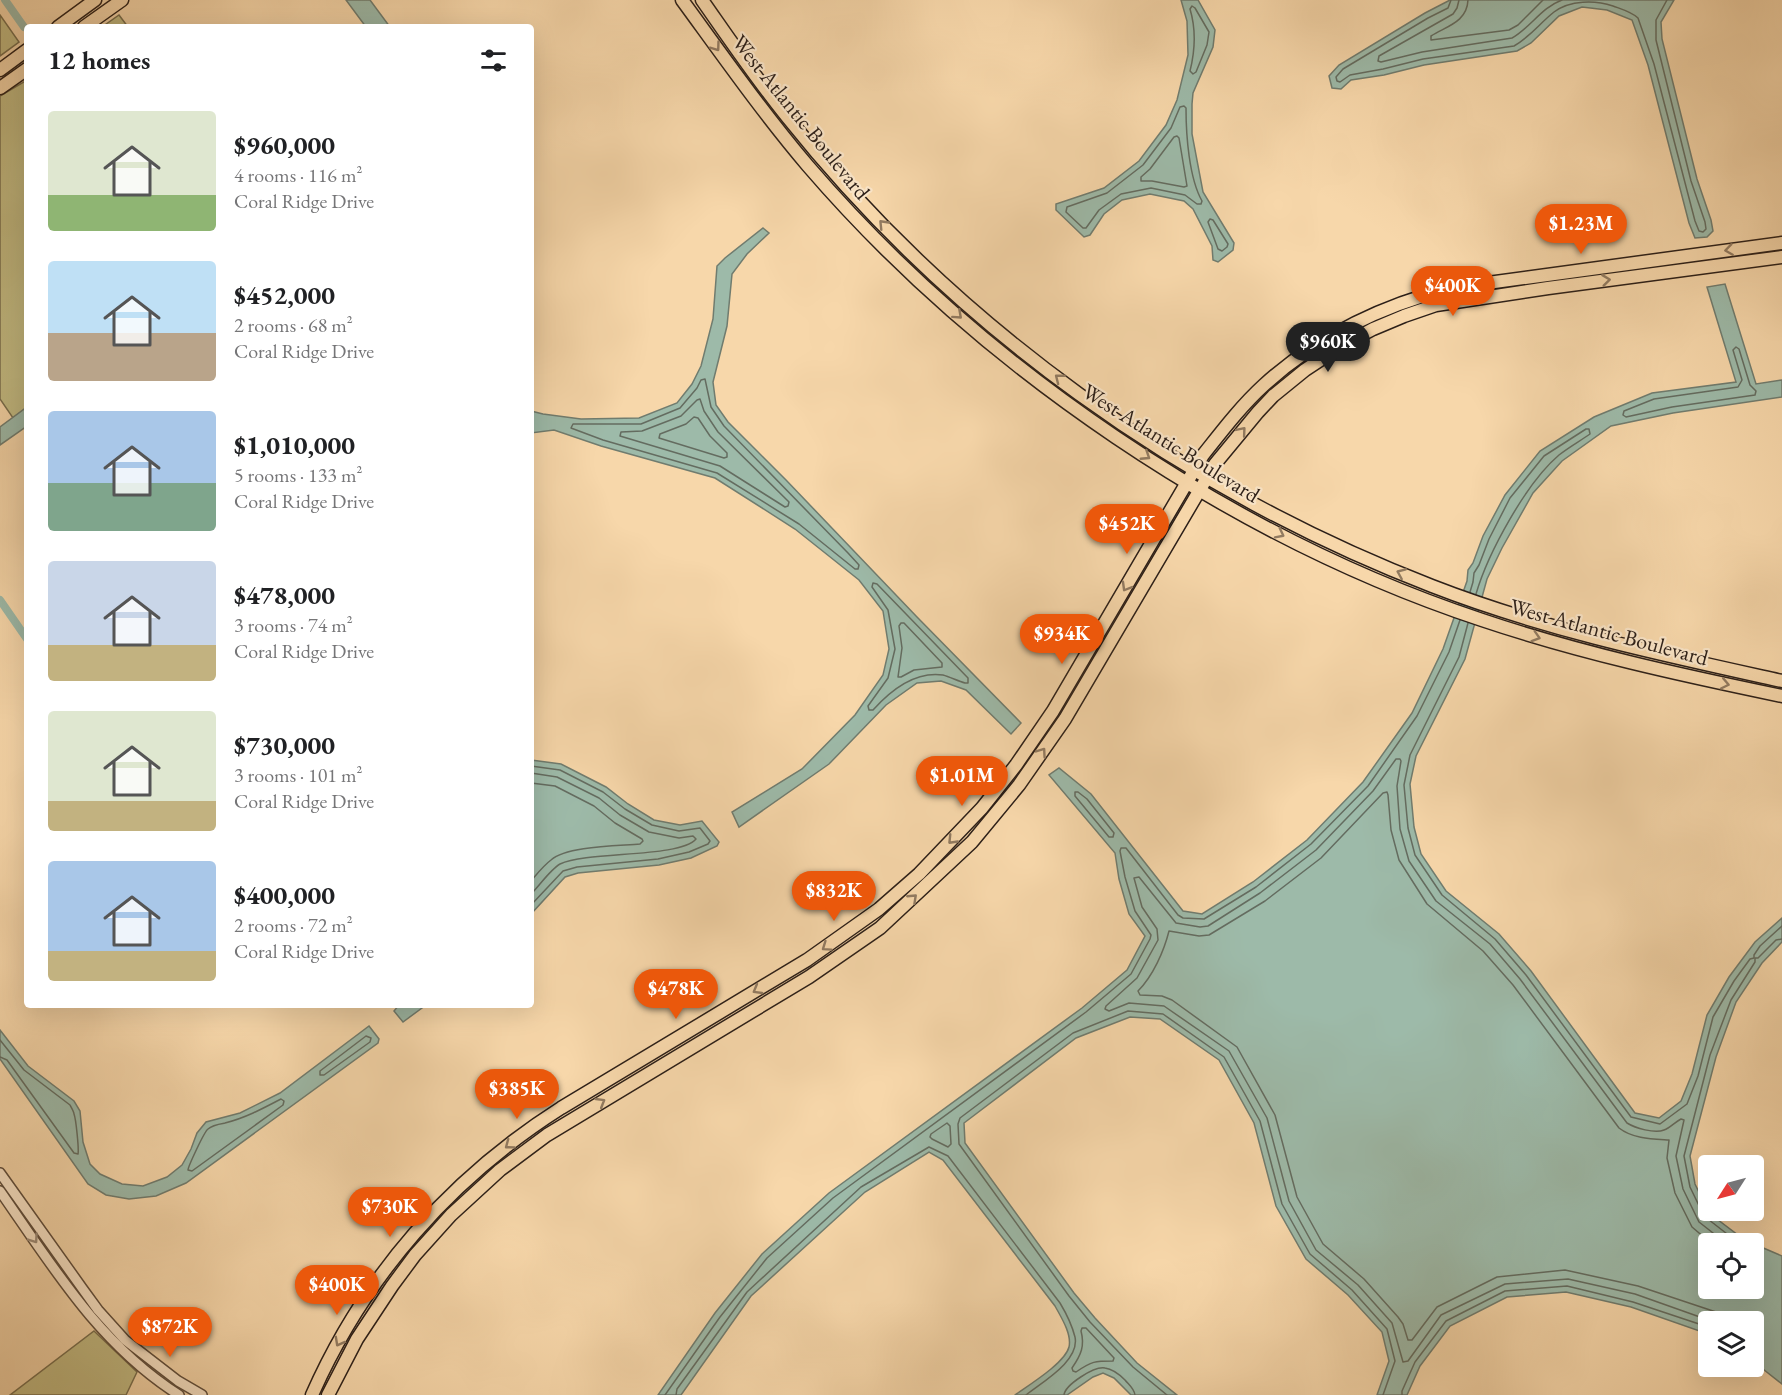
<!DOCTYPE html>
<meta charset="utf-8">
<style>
:root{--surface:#fff;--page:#f2f2f2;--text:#202124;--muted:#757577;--accent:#ea580c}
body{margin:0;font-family:"EB Garamond",serif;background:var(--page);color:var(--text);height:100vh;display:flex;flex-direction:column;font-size:22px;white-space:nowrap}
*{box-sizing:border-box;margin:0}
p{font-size:20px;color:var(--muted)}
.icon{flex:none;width:33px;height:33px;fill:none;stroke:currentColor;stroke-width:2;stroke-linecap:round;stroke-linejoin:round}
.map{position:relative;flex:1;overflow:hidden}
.side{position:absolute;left:24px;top:24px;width:510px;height:984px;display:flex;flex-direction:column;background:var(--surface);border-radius:6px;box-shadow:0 6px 24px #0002}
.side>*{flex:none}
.needle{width:39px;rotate:234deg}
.buttons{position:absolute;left:1698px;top:1155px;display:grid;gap:12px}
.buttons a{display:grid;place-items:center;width:66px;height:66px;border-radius:6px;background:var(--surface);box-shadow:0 6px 24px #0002;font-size:30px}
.price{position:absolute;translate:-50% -51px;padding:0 14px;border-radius:21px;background:var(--accent);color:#fff;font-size:20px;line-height:39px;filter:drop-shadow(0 2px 3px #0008)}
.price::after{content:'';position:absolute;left:50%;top:36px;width:18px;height:14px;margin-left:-9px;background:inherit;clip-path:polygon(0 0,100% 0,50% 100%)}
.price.on{background:#222;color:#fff}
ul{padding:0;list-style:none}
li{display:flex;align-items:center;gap:18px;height:150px;padding:0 24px}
li span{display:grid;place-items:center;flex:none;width:168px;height:120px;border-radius:6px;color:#555}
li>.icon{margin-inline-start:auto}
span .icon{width:72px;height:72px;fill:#fffc;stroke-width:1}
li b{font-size:26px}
h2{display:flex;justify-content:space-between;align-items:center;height:72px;padding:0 24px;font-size:26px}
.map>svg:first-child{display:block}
</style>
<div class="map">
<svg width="1782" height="1395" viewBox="0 0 1782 1395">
<rect width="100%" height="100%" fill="#f7d7aa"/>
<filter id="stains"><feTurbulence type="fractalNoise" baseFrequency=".00333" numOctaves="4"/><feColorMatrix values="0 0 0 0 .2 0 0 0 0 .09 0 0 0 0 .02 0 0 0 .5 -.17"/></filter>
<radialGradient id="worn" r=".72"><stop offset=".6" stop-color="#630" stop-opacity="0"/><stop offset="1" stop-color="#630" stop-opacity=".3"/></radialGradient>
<!-- green -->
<g fill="#c3bc84" stroke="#786e4e" stroke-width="1.5">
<path d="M 0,15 L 19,42 L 0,56 Z"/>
<path d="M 119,15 L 128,27 L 102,27 Z"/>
<path d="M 27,80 L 27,407 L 13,418 L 0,399 L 0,96 Z"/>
<path d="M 94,1331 L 137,1372 L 126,1395 L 10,1395 Z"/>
</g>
<!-- water -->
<g fill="#9dbaa9" stroke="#707c6f" stroke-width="1.5">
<path d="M 346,0 L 370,0 L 390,27 L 366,27 Z"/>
<path d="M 1181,0 L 1198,0 L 1215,30 L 1213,47 L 1193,93 L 1192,104 L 1192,134 L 1203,192 L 1234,243 L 1233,250 L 1218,262 L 1213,260 L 1212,246 L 1193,209 L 1184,201 L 1150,194 L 1122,200 L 1104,214 L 1090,235 L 1084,237 L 1056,210 L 1056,204 L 1104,188 L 1139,161 L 1166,125 L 1177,100 L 1188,55 L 1187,21 Z"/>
<path d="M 1450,0 L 1674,0 L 1661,22 L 1662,39 L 1697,179 L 1711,220 L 1713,231 L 1707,237 L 1695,238 L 1689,223 L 1648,65 L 1632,20 L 1607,10 L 1582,7 L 1559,16 L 1531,43 L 1517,51 L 1424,65 L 1384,75 L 1351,80 L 1341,89 L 1332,88 L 1329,76 L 1339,65 L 1425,13 Z"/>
<path d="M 763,228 L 769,233 L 747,254 L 732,274 L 727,326 L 713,382 L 716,405 L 728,422 L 786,480 L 917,617 L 1021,723 L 1011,734 L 966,690 L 941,681 L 917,683 L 886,705 L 829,764 L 739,827 L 732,812 L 802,769 L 855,715 L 883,675 L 889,649 L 883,611 L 859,580 L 795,529 L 715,478 L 601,446 L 554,430 L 531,433 L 531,411 L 543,414 L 581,419 L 639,418 L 677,403 L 692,384 L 701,366 L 713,319 L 717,266 L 725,258 Z"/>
<path d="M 1725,284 L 1756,384 L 1782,380 L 1782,397 L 1673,413 L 1611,426 L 1562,461 L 1533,493 L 1502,548 L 1487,579 L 1465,659 L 1416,756 L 1410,784 L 1414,827 L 1421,854 L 1446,891 L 1499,934 L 1531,971 L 1635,1113 L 1659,1118 L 1681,1101 L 1692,1074 L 1707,1015 L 1729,977 L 1755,942 L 1782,918 L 1782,942 L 1762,963 L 1736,1002 L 1716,1057 L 1690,1156 L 1695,1184 L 1709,1213 L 1746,1241 L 1752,1243 L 1708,1244 L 1708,1288 L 1754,1288 L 1754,1244 L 1782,1256 L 1782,1384 L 1754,1362 L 1754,1322 L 1708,1322 L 1708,1334 L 1631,1307 L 1566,1292 L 1507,1297 L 1450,1326 L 1420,1366 L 1407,1395 L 1377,1395 L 1389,1361 L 1382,1332 L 1348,1295 L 1306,1259 L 1276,1206 L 1254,1123 L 1219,1060 L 1160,1019 L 1130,1017 L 1076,1038 L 964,1123 L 965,1143 L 1074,1293 L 1095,1318 L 1137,1363 L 1177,1395 L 1131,1395 L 1114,1378 L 1103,1373 L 1093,1377 L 1067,1395 L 1015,1395 C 1029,1385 1065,1363 1069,1347 C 1072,1334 1061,1317 1055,1306 L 943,1160 L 929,1152 L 865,1192 L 751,1296 L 681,1395 L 658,1395 L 715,1313 L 762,1254 L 829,1193 L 1082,1008 L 1127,970 L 1145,936 L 1129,914 L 1119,879 L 1115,853 L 1049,775 L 1059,768 L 1091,794 L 1183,911 L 1202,914 L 1253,882 L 1307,840 L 1363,782 L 1412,713 L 1443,649 L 1467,581 L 1468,570 L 1473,563 L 1483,536 L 1505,495 L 1540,451 L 1594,417 L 1652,393 L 1736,382 L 1707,287 Z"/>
<path d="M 27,407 L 27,426 L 0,445 L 0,427 Z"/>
<path d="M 531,760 L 561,764 L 606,787 L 628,804 L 654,820 L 680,825 L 702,821 L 719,842 L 717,846 L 691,858 L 659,865 L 578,873 L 565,877 L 531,914 Z"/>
<path d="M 399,1005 L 426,1005 L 403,1022 L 394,1011 Z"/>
<path d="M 369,1026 L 379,1039 L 378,1043 L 186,1183 L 156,1196 L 129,1199 L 106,1195 L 88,1184 L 0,1059 L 0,1030 L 28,1066 L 74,1101 L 80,1111 L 83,1142 L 90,1164 L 100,1174 L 122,1184 L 143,1186 L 167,1177 L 182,1165 L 191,1149 L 197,1133 L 206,1122 L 240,1113 L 280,1093 Z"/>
</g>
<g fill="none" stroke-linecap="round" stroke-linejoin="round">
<!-- shore -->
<g stroke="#646c60" stroke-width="1.5">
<path d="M 1451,0 L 1448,8 L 1428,18 L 1343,69 L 1336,77 L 1337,81 L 1340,82 L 1350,75 L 1383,69 L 1423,59 L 1514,46 C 1530,37 1540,23 1554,12 C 1570,0 1595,0 1613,6 C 1621,9 1632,12 1638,18 L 1654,64 L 1695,221 L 1699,231 L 1703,232 L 1706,229 L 1705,222 L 1691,181 L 1656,40 L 1656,20 L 1667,0"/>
<path d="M 1459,0 L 1457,8 L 1453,14 L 1379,56 L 1378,61 L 1381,62 L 1422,52 L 1512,38 C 1530,28 1542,7 1562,0"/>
<path d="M 1468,0 C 1467,22 1447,26 1431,36 L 1431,40 L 1509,30 L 1518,25 L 1543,0"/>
<path d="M 1192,6 L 1195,8 L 1209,32 L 1207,45 L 1196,72 L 1193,74 L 1190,71 C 1195,51 1196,29 1190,9 Z"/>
<path d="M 1184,106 L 1186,108 C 1186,135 1189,178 1202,201 L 1201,204 L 1197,204 L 1185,195 L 1151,188 L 1121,194 L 1099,210 L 1086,228 L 1083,228 L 1066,212 L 1067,207 L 1107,193 L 1143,165 L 1171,128 L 1180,107 Z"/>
<path d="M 1177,136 L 1179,138 L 1187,186 L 1184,187 L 1152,181 L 1141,181 L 1141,177 L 1150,169 L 1174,137 Z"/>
<path d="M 1210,219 L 1213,220 L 1228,244 L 1227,247 L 1222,251 L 1218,249 L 1208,222 Z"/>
<path d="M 1736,347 L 1739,349 L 1750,385 L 1756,391 L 1755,395 L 1672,407 L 1626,417 L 1623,415 L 1624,411 L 1654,399 L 1738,387 L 1742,380 L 1733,350 Z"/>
<path d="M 705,379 L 711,407 L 724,426 L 848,553 L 859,565 L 858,569 L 855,569 L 799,524 L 717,473 L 603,440 L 571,428 L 573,424 L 641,424 L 680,408 L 697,388 L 701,380 Z"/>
<path d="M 700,399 L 704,411 L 718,432 L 789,502 L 788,506 L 785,507 L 720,466 L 620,436 L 621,432 L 642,431 L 681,416 L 697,400 Z"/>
<path d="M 694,417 L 698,418 L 710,436 L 727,453 L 727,457 L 724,458 L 659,438 L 660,434 L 686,424 Z"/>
<path d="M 873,583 L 877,584 L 968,678 L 968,683 L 965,683 C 958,681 950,677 943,675 C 915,671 890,691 873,710 L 869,710 L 868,706 L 888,678 L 895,649 L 888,610 L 872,587 Z"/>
<path d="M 1470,592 L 1473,582 L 1474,573 L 1479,565 L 1489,539 L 1510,498 L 1544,456 L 1586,429 L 1589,429 L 1590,434 C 1580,441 1569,447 1559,455 C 1526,483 1488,553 1476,594"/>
<path d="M 901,623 L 904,623 L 942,663 L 942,667 L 914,670 L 901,677 L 898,677 L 902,648 L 899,626 Z"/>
<path d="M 1468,623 L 1459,657 L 1410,755 L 1404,785 L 1408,828 L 1415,855 L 1442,895 L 1495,939 L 1526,975 L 1631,1117 L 1660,1124 L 1687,1104 L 1698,1076 L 1713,1017 L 1734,981 L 1750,959 L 1754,958 L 1754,955 L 1760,946 L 1782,926"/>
<path d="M 531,766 L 560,770 L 603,792 L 625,809 L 652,825 L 679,831 L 700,828 L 710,841 L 708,844 L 689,852 L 658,859 L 577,867 L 563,871 L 531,905"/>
<path d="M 531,773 L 557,777 L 599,798 L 620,815 L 649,832 L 679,838 L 693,836 L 696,839 C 680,858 588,851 560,864 C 551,869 539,886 531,894"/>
<path d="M 531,783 L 555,786 L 594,806 L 615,823 L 642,839 L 643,841 L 640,844 C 618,846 567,846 551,860 C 543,866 537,874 531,881"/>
<path d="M 1075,792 L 1078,792 L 1087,799 L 1114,833 L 1113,837 L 1109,837 L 1075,796 Z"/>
<path d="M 366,1036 L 371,1038 L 370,1042 L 324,1075 L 320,1075 L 320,1071 Z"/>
<path d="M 0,1040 L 24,1070 L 70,1105 C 71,1107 74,1112 74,1114 C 76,1119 79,1149 78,1154 L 74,1153 L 7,1060 L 0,1057"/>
<path d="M 281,1099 L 284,1101 L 283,1105 L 192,1171 L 188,1170 C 188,1167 204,1132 208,1129 C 212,1125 219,1124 225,1123 C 245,1118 262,1109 281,1099 Z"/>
<path d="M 947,1123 L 950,1126 L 951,1144 L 948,1147 L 932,1139 L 930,1137 L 931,1134 Z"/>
<path d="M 1712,1244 L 1692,1227 L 1675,1193 L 1667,1158 L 1669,1140 C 1653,1139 1633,1139 1619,1128 L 1513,985 L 1483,951 L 1427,904 L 1399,860 L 1391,830 L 1388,795 L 1387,792 L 1383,793 L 1321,858 L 1265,901 L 1209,935 L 1199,936 L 1169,931 C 1164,951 1153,976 1138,991 L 1140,995 L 1162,996 L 1172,1000 L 1237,1047 L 1275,1115 L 1297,1197 L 1323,1244 L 1364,1279 L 1398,1317 L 1403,1324 L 1408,1340 L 1412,1340 L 1437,1307 L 1497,1277 L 1565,1270 L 1638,1286 L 1716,1312 L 1727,1322"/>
<path d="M 1740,1244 L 1704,1216 L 1690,1187 L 1684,1156 L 1710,1055 L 1731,1000 L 1755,962 L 1755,958 L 1758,958 L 1776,940 L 1782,939"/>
<path d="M 1714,1322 L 1635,1294 L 1568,1279 L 1505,1284 L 1441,1315 L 1408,1361 L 1403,1362 L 1392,1323 L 1358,1285 L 1316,1250 L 1289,1201 L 1267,1118 L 1229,1051 L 1164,1006 L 1129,1003 L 1109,1011 L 1105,1009 L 1106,1006 L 1137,978 L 1158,940 L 1157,929 L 1142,907 L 1134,878 L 1139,877 L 1176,923 L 1200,927 L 1208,926 L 1260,893 L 1316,850 L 1373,791 L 1396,759 L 1400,759 L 1401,761 L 1397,786 L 1400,829 L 1409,861 L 1436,901 L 1490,944 L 1520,979 L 1627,1123 C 1635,1128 1655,1134 1664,1130 C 1670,1128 1675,1122 1681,1119 L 1684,1120 L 1676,1156 L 1683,1189 L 1699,1222 L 1727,1244"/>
<path d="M 1082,1328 L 1086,1328 L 1114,1358 L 1113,1361 C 1095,1361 1092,1361 1076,1372 L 1073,1371 L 1072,1368 C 1081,1355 1085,1346 1081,1331 Z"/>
<path d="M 665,1395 L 720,1317 L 767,1258 L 833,1198 L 1086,1012 L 1131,974 L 1150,939 L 1151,935 L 1135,911 L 1125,877 L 1120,851 L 1121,848 L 1126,848 L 1178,915 L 1183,918 L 1204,919 L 1256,887 L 1311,844 L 1368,786 L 1417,716 L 1449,652 L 1460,620"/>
<path d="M 676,1395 L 677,1389 L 747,1292 L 861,1187 L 929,1147 L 948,1156 L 1060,1303 C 1066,1313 1072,1325 1075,1337 C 1080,1361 1042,1382 1026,1395"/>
<path d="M 1064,1395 C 1065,1385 1094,1366 1105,1368 C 1113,1369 1119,1374 1125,1380 C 1129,1385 1134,1388 1135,1395"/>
<path d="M 1167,1395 L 1133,1367 L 1090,1322 L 1069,1296 L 959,1144 L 958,1124 L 960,1118 L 1073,1033 L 1128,1011 L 1163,1014 L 1224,1057 L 1260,1121 L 1282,1204 L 1310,1254 L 1352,1290 L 1387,1329 L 1395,1361 L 1383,1395"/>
<path d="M 1402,1395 L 1402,1391 L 1415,1362 L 1446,1321 L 1505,1291 L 1567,1286 L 1633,1302 L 1708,1327"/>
</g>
<!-- canal -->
<g stroke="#9dbaa9" stroke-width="8">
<path d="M 5,0 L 24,27"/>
<path d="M 0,600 L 27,639"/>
</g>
<defs>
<g id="minor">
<path d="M 0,1173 L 82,1288 L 98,1310 L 125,1340 L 178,1381 L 202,1395"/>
<path d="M 0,1191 C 53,1267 99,1344 179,1395"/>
</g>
<g id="major">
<path d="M 682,0 C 723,56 763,113 808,166 C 981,367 1231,537 1482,620 C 1580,653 1681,675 1782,696"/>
<path d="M 702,0 C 730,40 757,80 788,118 C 954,326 1183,490 1432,586 C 1545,630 1664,655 1782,681"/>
<path d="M 58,27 L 95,0"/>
<path d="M 84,27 L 122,0"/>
<path d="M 0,70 L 27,50"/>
<path d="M 0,88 L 27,69"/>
<path d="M 312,1395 C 365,1275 451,1178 561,1108 L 807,960 L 879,909 L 919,874 L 982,808 L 1016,765 L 1053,711 L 1203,455 C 1222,431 1241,406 1264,385 C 1318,336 1380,306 1451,288 L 1782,243"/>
<path d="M 328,1395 L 357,1339 L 392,1286 L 415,1255 L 451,1215 L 500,1170 L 547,1135 L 809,977 L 880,928 L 972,842 L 1019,785 L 1065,719 L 1215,464 L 1258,412 L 1273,396 L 1305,370 L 1343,345 L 1373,329 L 1404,316 L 1436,305 L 1548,288 L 1782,257"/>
</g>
</defs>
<!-- minor casing -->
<use href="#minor" stroke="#5f4d3c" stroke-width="12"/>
<!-- major casing -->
<use href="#major" stroke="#2c1f18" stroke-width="15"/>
<!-- minor -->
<use href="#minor" stroke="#fae5c8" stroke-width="9"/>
<!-- major -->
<use href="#major" stroke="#f7d7aa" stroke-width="12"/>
</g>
<!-- one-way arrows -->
<defs><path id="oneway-chevron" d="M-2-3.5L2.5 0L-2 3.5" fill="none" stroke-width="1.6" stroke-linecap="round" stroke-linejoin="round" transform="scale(1.5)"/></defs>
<g stroke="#927b61">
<use href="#oneway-chevron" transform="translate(716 47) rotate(54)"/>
<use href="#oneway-chevron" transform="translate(883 224) rotate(-134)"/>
<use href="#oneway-chevron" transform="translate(1729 250) rotate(172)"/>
<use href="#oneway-chevron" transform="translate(1606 280) rotate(-7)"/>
<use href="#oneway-chevron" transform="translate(958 315) rotate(42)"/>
<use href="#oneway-chevron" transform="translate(1059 378) rotate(-142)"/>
<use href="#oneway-chevron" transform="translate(1242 431) rotate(-50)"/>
<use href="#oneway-chevron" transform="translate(1146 456) rotate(33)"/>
<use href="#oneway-chevron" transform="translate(1280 534) rotate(27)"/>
<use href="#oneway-chevron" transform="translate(1401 573) rotate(-157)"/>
<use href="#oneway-chevron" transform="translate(1126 587) rotate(120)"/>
<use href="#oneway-chevron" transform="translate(1536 637) rotate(17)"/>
<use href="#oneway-chevron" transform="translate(1725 684) rotate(12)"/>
<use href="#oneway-chevron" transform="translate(1042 752) rotate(-55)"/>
<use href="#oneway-chevron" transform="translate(952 840) rotate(134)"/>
<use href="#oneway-chevron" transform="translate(913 898) rotate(-43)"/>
<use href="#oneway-chevron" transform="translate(826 947) rotate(145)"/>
<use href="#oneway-chevron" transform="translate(757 990) rotate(150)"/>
<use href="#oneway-chevron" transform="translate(601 1102) rotate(-31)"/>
<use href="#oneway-chevron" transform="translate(509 1145) rotate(143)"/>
<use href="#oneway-chevron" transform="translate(339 1342) rotate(119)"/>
</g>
<use stroke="#9d8c79" href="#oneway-chevron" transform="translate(34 1239) rotate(55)"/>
<g text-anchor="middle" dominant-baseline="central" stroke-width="4.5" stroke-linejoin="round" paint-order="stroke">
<!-- street labels -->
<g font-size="22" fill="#2c1f18" stroke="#fae5c8">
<text transform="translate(801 117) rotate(51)">West Atlantic Boulevard</text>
<text transform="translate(1171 443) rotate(32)">West Atlantic Boulevard</text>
<text transform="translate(1609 632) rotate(15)">West Atlantic Boulevard</text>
</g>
</g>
<rect width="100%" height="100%" filter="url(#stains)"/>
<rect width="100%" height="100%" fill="url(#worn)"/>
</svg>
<div class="buttons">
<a><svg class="needle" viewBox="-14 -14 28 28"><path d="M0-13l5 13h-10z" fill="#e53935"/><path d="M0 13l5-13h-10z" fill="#757577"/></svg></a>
<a><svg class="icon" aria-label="locate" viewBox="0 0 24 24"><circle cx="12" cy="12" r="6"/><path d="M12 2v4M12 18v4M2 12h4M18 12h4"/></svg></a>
<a><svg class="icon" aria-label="layers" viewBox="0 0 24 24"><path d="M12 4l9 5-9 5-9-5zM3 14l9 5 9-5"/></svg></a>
</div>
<b class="price" style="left:1581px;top:255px">$1.23M</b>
<b class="price" style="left:1453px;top:317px">$400K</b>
<b class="price on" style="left:1328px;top:373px">$960K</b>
<b class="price" style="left:1127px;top:555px">$452K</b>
<b class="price" style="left:1062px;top:665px">$934K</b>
<b class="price" style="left:962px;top:807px">$1.01M</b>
<b class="price" style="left:834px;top:922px">$832K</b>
<b class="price" style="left:676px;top:1020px">$478K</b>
<b class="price" style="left:517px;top:1120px">$385K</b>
<b class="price" style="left:390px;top:1238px">$730K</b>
<b class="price" style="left:337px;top:1316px">$400K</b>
<b class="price" style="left:170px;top:1358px">$872K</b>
<section class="side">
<h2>12 homes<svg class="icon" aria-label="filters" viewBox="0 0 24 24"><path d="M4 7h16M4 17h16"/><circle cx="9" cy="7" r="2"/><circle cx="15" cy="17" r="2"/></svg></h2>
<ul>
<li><span style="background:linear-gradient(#dfe7d0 70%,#8fb573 0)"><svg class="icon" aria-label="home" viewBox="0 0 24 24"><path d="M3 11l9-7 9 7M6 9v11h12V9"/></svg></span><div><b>$960,000</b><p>4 rooms · 116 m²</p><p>Coral Ridge Drive</p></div></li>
<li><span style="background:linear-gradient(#bfe0f5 60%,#b9a48a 0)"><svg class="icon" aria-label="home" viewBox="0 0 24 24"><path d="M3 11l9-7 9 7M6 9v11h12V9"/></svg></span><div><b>$452,000</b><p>2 rooms · 68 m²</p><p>Coral Ridge Drive</p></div></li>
<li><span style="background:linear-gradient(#a9c7e8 60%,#7fa58c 0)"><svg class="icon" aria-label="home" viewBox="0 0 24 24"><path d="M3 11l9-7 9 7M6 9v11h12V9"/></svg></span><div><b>$1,010,000</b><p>5 rooms · 133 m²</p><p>Coral Ridge Drive</p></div></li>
<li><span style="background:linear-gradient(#c9d6e8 70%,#c2b280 0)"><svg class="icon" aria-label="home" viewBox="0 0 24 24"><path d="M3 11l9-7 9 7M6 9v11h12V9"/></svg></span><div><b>$478,000</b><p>3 rooms · 74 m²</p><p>Coral Ridge Drive</p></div></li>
<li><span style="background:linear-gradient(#dfe7d0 75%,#c2b280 0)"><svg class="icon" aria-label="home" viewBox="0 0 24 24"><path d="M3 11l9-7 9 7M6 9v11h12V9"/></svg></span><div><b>$730,000</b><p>3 rooms · 101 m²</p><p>Coral Ridge Drive</p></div></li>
<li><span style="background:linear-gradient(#a9c7e8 75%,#c2b280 0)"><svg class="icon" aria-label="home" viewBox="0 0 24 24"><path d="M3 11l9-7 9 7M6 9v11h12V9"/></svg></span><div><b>$400,000</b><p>2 rooms · 72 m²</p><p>Coral Ridge Drive</p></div></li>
</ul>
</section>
</div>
